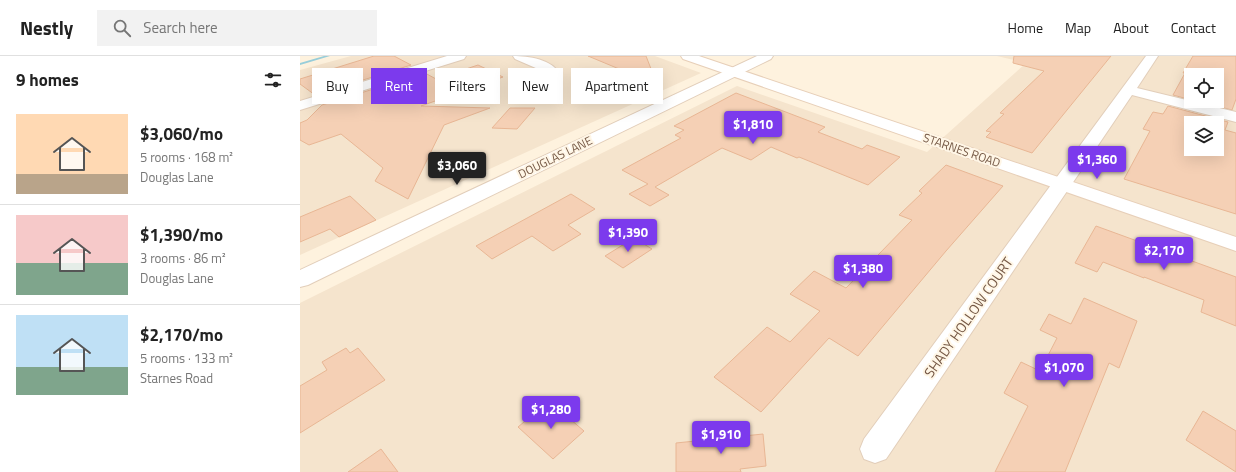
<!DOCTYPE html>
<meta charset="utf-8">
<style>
:root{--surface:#fff;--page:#f2f2f2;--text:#222;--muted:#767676;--line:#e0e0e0;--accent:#7c3aed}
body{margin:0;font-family:"Titillium Web",sans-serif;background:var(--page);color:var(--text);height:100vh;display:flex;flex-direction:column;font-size:15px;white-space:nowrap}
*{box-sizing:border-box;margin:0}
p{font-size:13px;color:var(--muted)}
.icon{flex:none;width:22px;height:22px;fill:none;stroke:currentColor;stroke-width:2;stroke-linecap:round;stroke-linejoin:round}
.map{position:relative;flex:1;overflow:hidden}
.sheet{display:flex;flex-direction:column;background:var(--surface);width:300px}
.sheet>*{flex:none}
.hud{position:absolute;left:12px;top:12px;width:380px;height:36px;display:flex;gap:8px}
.controls{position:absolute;left:884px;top:12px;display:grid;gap:8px}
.controls a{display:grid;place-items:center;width:40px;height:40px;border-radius:0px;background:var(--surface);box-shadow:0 4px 16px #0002;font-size:20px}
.price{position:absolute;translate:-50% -34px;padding:0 9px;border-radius:4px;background:var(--accent);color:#fff;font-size:13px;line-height:26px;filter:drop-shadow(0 1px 2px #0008)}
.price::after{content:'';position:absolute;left:50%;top:24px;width:12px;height:9px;margin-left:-6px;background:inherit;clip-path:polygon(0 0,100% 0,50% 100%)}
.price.current{background:#222;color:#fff}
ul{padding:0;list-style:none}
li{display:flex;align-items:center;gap:12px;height:100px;padding:0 16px}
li+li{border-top:1px solid var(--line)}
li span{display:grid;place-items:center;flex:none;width:112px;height:80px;border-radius:0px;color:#555}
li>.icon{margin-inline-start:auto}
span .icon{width:48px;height:48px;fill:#fffc;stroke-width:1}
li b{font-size:17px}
h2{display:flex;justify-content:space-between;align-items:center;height:48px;padding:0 16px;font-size:17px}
.pill{padding:0 14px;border-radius:0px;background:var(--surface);box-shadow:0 4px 16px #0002;font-size:14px;line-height:36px}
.pill.current{background:var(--accent);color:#fff}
header{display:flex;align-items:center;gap:24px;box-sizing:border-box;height:56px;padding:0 20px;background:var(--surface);border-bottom:1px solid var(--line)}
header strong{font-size:19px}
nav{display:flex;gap:22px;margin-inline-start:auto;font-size:14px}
.search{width:280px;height:36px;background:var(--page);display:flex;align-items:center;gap:10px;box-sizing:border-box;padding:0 14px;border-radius:0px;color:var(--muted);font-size:15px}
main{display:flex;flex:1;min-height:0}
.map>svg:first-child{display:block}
</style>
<header>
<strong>Nestly</strong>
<div class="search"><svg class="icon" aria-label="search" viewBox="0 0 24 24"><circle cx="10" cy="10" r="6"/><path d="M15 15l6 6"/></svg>Search here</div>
<nav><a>Home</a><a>Map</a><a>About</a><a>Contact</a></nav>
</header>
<main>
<section class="sheet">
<h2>9 homes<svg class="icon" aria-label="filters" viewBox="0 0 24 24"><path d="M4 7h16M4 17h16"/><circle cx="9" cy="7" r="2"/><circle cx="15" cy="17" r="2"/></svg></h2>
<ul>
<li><span style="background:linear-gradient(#ffd9b3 75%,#b9a48a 0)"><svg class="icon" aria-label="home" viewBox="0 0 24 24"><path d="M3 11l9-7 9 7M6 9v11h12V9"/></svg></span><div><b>$3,060/mo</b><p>5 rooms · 168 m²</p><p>Douglas Lane</p></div></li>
<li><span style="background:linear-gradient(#f6c9c9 60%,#7fa58c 0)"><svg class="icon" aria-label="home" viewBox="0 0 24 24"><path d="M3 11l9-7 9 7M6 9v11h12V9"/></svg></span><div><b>$1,390/mo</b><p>3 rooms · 86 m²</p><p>Douglas Lane</p></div></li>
<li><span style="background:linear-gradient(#bfe0f5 65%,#7fa58c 0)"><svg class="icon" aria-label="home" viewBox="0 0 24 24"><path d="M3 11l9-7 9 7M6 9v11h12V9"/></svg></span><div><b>$2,170/mo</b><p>5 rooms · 133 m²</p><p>Starnes Road</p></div></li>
</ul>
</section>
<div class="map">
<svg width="936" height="416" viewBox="0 0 936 416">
<rect width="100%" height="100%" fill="#fef2de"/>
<!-- residential -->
<g fill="#f5e4cd" fill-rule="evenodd">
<path d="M 51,0 L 355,0 L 401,17 L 0,199 L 0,14 Z"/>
<path d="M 697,0 L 936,0 L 936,416 L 0,416 L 0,247 L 437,30 L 627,96 L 726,7 ZM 891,19 L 917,19 L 917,45 L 891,45 ZM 891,67 L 917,67 L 917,93 L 891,93 Z"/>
</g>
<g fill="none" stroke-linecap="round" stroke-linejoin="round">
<!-- stream -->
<path fill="#98ceda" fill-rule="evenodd" d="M 24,0 L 30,0 L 0,9 L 0,7 Z"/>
</g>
<!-- building -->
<g fill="#f5d0b5" stroke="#e8b694" fill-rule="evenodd">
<path d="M 74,0 L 94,0 L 111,9 L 15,39 L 0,28 L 0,23 Z"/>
<path d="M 288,0 L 346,0 L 353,18 L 336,20 Z"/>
<path d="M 714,0 L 811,0 L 732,97 L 686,81 L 691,76 L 686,75 L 704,58 L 700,57 L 744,15 L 713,7 Z"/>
<path d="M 893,0 L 936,0 L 936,43 L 932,54 L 897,45 L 917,45 L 917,19 L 891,19 L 891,44 L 873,39 L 885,17 L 883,17 Z"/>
<path d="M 178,9 L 203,21 L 121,50 L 190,52 L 144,69 L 108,143 L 75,125 L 83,112 L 41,78 L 9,89 L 0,84 L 0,67 L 7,64 L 22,49 L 125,17 L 136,23 Z"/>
<path d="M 436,37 L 525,71 L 518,76 L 562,93 L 567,89 L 600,101 L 568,129 L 499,101 L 497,102 L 471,91 L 451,104 L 422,92 L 355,131 L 369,139 L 350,150 L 329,138 L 348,128 L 322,114 L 381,82 L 375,79 L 384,74 L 374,70 Z"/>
<path d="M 868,50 L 928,66 L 925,74 L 936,77 L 936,158 L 824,123 L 850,75 L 843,73 L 853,56 L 863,58 ZM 891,67 L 917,67 L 917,93 L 891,93 Z"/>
<path d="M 210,52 L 235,52 L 217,73 L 192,72 Z"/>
<path d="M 646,109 L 703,130 L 646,195 L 558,300 L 529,282 L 461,356 L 414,321 L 467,271 L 490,286 L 520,255 L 490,238 L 514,215 L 546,232 L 612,164 L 599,159 L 622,137 L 619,135 Z"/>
<path d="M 271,138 L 295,153 L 268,169 L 281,178 L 253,195 L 232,180 L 192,203 L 176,190 Z"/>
<path d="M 50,140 L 76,164 L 39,181 L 30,173 L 0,186 L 0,161 Z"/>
<path d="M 796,170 L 936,221 L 936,270 L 901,256 L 904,244 L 844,221 L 844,222 L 803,206 L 797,216 L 775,207 Z"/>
<path d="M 334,182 L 352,193 L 323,212 L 305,200 Z"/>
<path d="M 784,242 L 837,265 L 819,312 L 809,307 L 765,416 L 695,416 L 728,350 L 704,337 L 721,306 L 740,315 L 757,282 L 740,274 L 749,258 L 771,268 Z"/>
<path d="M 46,292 L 50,297 L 58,292 L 85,324 L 0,377 L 0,330 L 27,314 L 22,306 Z"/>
<path d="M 249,345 L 284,375 L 253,403 L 218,371 Z"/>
<path d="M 903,355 L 936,375 L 936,416 L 886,384 Z"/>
<path d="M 463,378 L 466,410 L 440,413 L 441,416 L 376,416 L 376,387 Z"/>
<path d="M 81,393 L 98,416 L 48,416 Z"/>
</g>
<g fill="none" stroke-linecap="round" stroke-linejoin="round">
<defs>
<g id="minor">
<path d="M 147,0 L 166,0 L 164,3 L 0,54 L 0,45 Z"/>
<path d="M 213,0 C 228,0 253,3 260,19 L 254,28 L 249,29 L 244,28 L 242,25 L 246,19 L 245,16 L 215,3 Z"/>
<path d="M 846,0 L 858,0 L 837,32 L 936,56 L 936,66 L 832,39 L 586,403 L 575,407 L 564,403 L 560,393 L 564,383 Z"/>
</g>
<path id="tertiary" d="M 457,0 L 473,0 L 471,3 L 8,229 L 0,231 L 0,214 Z"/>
<path id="secondary" d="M 381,0 L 399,0 L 936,181 L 936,195 L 383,3 Z"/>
</defs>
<!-- minor casing -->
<use href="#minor" stroke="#e2ceba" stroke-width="2"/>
<!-- tertiary casing -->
<use href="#tertiary" stroke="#e2ceba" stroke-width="2"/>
<!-- secondary casing -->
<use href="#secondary" stroke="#e7cfb8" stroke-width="2"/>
<!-- minor -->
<use href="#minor" fill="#fff" fill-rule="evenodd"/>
<!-- tertiary -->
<use href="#tertiary" fill="#fff" fill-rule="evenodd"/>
<!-- secondary -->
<use href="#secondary" fill="#fff" fill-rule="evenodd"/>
</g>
<g text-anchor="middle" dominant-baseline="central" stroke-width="4" stroke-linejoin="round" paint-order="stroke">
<!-- far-street labels -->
<g font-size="12" fill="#755845" stroke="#fff6e6">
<text transform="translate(662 94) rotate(19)">STARNES ROAD</text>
<text transform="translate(255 101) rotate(-26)">DOUGLAS LANE</text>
</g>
<!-- street labels -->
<g font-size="14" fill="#755845" stroke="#fff6e6">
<text transform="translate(668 261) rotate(-55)">SHADY HOLLOW COURT</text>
</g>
</g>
</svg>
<div class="controls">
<a><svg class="icon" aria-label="locate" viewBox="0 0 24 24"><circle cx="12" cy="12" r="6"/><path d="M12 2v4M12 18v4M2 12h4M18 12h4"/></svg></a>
<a><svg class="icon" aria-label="layers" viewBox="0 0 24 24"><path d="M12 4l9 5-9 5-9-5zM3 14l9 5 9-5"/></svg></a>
</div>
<b class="price" style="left:453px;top:89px">$1,810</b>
<b class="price" style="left:797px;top:124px">$1,360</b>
<b class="price current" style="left:157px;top:130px">$3,060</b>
<b class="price" style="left:328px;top:197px">$1,390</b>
<b class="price" style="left:864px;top:215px">$2,170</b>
<b class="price" style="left:563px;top:233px">$1,380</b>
<b class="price" style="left:764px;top:332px">$1,070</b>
<b class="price" style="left:251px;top:374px">$1,280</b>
<b class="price" style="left:421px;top:399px">$1,910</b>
<div class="hud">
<a class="pill">Buy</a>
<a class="pill current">Rent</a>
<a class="pill">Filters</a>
<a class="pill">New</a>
<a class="pill">Apartment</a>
</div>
</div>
</main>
